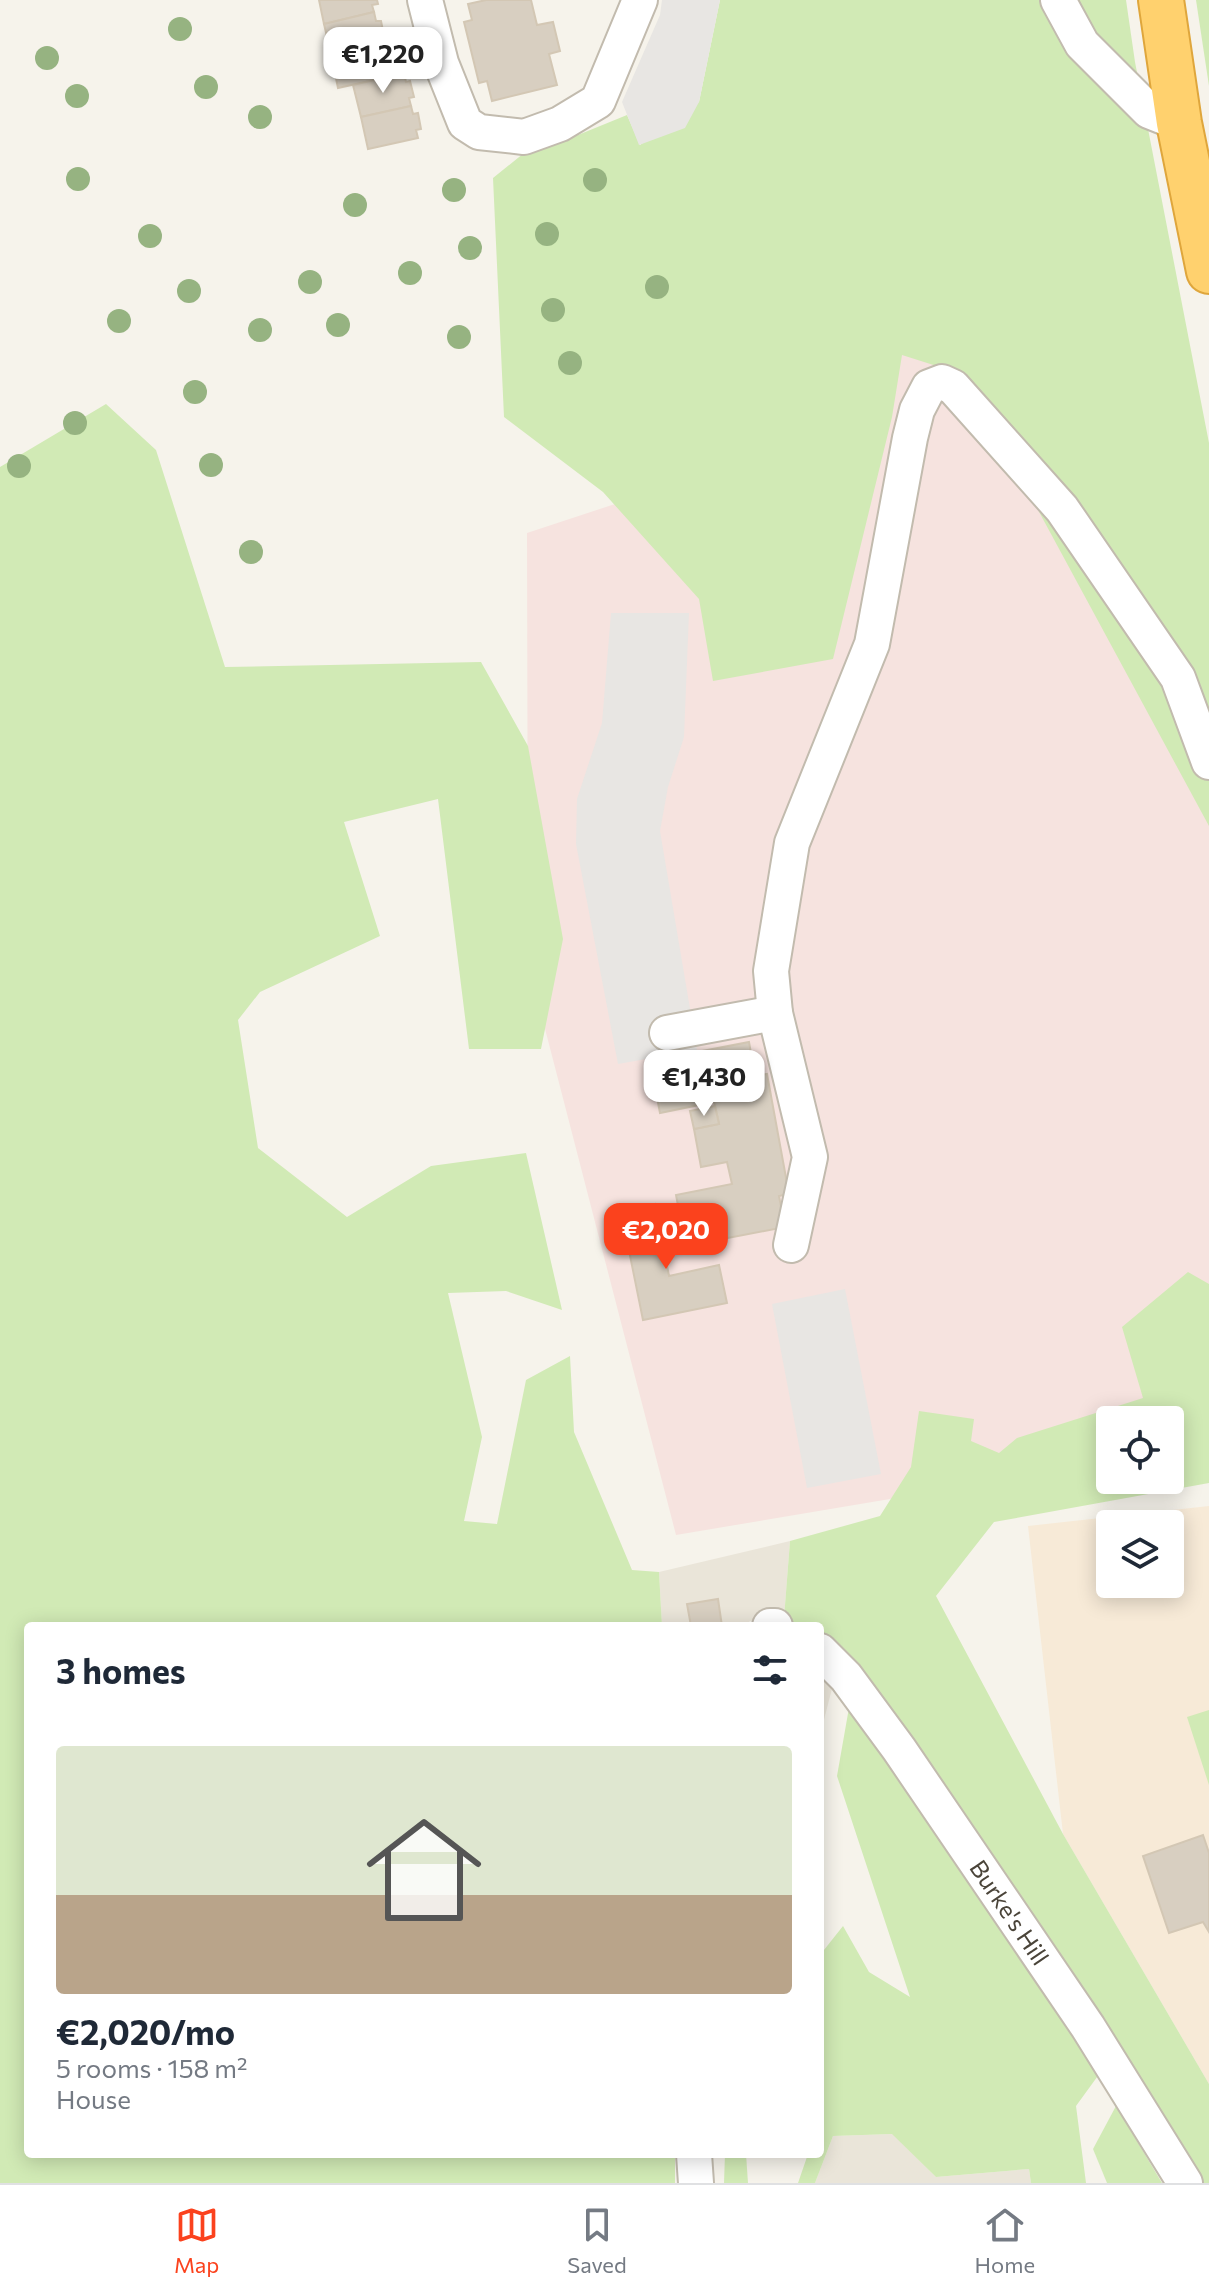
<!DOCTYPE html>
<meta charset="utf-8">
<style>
:root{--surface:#fff;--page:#f2f2f3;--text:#1f2937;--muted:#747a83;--line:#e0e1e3;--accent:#fb421d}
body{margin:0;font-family:Commissioner,sans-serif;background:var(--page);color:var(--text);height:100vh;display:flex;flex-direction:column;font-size:30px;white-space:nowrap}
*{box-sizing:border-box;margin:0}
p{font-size:26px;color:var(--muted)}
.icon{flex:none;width:44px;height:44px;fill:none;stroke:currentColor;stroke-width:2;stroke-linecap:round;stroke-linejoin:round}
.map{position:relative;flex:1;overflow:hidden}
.panel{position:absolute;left:24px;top:1622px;width:800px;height:536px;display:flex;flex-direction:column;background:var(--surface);border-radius:8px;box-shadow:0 4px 20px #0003}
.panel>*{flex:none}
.controls{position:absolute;left:1096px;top:1406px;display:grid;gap:16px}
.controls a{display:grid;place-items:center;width:88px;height:88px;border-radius:8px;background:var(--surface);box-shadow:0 4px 20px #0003;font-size:40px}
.price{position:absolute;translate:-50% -68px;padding:0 18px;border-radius:16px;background:#fff;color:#222;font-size:26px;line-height:52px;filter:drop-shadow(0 2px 4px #0008)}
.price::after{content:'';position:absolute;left:50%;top:48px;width:24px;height:18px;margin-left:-12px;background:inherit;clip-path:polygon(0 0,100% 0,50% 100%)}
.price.active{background:var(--accent);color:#fff}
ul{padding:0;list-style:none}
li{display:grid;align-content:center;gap:16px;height:424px;padding:0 32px}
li+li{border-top:2px solid var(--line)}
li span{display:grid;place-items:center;height:248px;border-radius:8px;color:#555}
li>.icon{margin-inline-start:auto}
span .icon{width:144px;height:144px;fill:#fffc;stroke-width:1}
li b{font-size:34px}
h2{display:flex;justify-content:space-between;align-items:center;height:96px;padding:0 32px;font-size:34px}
.tabs{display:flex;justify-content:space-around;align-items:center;height:112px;border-top:2px solid var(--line);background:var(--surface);font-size:22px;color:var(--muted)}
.tabs a{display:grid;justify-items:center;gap:4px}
.tabs .active{color:var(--accent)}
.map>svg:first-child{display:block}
</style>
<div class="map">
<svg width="1209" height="2183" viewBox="0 0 1209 2183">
<rect width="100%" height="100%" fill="#f6f3eb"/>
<!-- residential -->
<g fill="#eae5d9">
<path d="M 790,1541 L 784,1618 L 750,1621 L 745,1626 L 662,1626 L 659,1572 Z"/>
<path d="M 820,1671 L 833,1685 L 820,1735 Z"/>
<path d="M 893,2134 L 936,2177 L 1029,2169 L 1031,2183 L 815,2183 L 833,2136 Z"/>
</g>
<!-- commercial -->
<path fill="#f7ead7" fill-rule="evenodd" d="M 1209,1506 L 1209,2084 L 1063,1834 L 1028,1526 ZM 1110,1524 L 1170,1524 L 1170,1584 L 1110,1584 Z"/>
<!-- medical -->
<path fill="#f6e3df" d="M 961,291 L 1209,648 L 1209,1445 L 1170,1420 L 1110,1420 L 1110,1462 L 676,1535 L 528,963 L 527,533 L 791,446 Z"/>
<!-- green -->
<g fill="#d1eab5" fill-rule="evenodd">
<path d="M 720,0 L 1126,0 L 1135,62 L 1209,443 L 1209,826 L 965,375 L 902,355 L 892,417 L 833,659 L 713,681 L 699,599 L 603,492 L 504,417 L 493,178 L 529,149 L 578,135 L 627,115 L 640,145 L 699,102 Z"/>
<path d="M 1196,0 L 1209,0 L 1209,86 Z"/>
<path d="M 106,404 L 156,450 L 225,667 L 481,662 L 528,746 L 563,939 L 541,1049 L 469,1049 L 438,799 L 344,822 L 380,936 L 260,992 L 238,1020 L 258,1148 L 347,1217 L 431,1166 L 526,1153 L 562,1310 L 506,1291 L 448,1293 L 482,1437 L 464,1521 L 497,1524 L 526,1380 L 570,1356 L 574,1432 L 632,1570 L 659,1572 L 662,1626 L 28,1626 L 28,2154 L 675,2154 L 675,2183 L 0,2183 L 0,467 Z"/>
<path d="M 1188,1272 L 1209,1284 L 1209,1483 L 994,1522 L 936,1596 L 1063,1834 L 1209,2084 L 1209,2183 L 1202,2183 L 859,1668 L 820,1642 L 820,1626 L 796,1626 L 784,1618 L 790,1541 L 880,1516 L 911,1467 L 919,1411 L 974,1419 L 971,1441 L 999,1453 L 1017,1438 L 1143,1398 L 1122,1327 ZM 1110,1420 L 1170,1420 L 1170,1480 L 1110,1480 Z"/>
<path d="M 850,1702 L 1100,2073 L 1076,2106 L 1086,2183 L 1031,2183 L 1029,2169 L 936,2177 L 892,2134 L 833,2136 L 815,2183 L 798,2183 L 808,2154 L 820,2154 C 820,2139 824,2120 820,2107 L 820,1955 L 843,1926 L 869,1972 L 910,1997 L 837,1776 Z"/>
<path d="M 1209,1710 L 1209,1785 L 1187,1717 Z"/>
<path d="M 1116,2106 L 1162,2183 L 1107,2183 L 1093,2149 Z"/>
<path d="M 725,2154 L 746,2154 L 748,2183 L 724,2183 Z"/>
</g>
<!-- parking -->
<g fill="#e8e6e3">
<path d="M 662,0 L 720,0 L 699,102 L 685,128 L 639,145 L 622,102 L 660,15 Z"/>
<path d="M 611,613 L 689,613 L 684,737 L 668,787 L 660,831 L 697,1050 L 618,1064 L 576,844 L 577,799 L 602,723 Z"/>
<path d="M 845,1289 L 881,1474 L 807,1488 L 772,1304 Z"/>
</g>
<!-- building -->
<g fill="#d8cfc1" stroke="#d3c7b4" stroke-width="2">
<path d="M 319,0 L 377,0 L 378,4 L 372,5 L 374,12 L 324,24 Z"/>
<path d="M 486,0 L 531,0 L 537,25 L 553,22 L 560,51 L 549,54 L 557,85 L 492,101 L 487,81 L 479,83 L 464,22 L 472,20 L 468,4 Z"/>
<path d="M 374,12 L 376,21 L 381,21 L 384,36 L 379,37 L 381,43 L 331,54 L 324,24 Z"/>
<path d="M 381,43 L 383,54 L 388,53 L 391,69 L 387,70 L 388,77 L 338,88 L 331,54 Z"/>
<path d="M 404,73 L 406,82 L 410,81 L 414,97 L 409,98 L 411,106 L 361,117 L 353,85 Z"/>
<path d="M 411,106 L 413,114 L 418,113 L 421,129 L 416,130 L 418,138 L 368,149 L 361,117 Z"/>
<path d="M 749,1042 L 755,1076 L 767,1074 L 789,1194 L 779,1196 L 785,1227 L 686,1246 L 676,1195 L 732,1184 L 727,1162 L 701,1167 L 694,1129 L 719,1124 L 714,1102 L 660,1113 L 650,1061 Z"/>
<path d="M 715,1106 L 719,1124 L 694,1129 L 690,1111 Z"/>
<path d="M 655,1204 L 669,1276 L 719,1265 L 727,1303 L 643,1320 L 621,1211 Z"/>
<path d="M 718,1599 L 722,1626 L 691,1626 L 687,1604 Z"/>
<path d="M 1203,1835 L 1209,1853 L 1209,1932 L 1203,1922 L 1169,1933 L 1143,1856 Z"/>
</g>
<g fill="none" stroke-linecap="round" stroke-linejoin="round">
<defs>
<g id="minor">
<path d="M 425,0 L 441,63 L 465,123 L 479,132 L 524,137 L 560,124 L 598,101 L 640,0"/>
<path d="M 1058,0 L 1082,44 L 1149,111 L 1179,123"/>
<path d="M 667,1033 L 775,1013"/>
<path d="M 791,1245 L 810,1157 L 775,1013 L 771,971 L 792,843 L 872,644 L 910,438 L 917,410 L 929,387 L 942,382 L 953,387 L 1062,509 L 1178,678 L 1209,762"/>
<path d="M 770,1626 L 775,1626"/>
<path d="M 820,1651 L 846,1677 L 899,1749 L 1088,2027 L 1185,2183"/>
<path d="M 694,2154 L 696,2183"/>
</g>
<path id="highway" d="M 1161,0 L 1179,123 L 1209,271"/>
</defs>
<!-- minor casing -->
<use href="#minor" stroke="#c2bbae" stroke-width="38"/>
<!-- highway casing -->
<use href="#highway" stroke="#dfa63c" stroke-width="48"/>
<!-- minor -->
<use href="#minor" stroke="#fff" stroke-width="34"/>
<!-- highway -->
<use href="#highway" stroke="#ffd16e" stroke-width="44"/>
</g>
<!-- trees -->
<g fill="#96b381">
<circle cx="180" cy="29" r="12"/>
<circle cx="47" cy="58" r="12"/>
<circle cx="206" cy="87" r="12"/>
<circle cx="77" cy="96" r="12"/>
<circle cx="260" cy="117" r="12"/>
<circle cx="78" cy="179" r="12"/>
<circle cx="595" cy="180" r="12"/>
<circle cx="454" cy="190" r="12"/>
<circle cx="355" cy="205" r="12"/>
<circle cx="547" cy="234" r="12"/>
<circle cx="150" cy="236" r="12"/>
<circle cx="470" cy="248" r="12"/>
<circle cx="410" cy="273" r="12"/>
<circle cx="310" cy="282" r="12"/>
<circle cx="657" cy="287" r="12"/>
<circle cx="189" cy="291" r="12"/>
<circle cx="553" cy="310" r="12"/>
<circle cx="119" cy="321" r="12"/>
<circle cx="338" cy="325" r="12"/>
<circle cx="260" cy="330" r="12"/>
<circle cx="459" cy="337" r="12"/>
<circle cx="570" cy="363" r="12"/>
<circle cx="195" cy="392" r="12"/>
<circle cx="75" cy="423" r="12"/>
<circle cx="211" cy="465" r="12"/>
<circle cx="19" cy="466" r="12"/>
<circle cx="251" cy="552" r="12"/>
</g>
<g text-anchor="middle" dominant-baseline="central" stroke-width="6" stroke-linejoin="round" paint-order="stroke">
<!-- street labels -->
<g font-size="24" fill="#4a4439" stroke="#fff">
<text transform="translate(1010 1912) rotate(56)">Burke's Hill</text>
</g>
</g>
</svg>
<div class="controls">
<a><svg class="icon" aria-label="locate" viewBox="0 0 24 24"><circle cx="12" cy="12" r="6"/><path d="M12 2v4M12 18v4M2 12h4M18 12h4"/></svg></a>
<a><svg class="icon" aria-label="layers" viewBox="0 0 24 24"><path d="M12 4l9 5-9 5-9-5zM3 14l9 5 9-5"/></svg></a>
</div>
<b class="price" style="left:383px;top:95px">€1,220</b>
<b class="price" style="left:704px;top:1118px">€1,430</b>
<b class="price active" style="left:666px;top:1271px">€2,020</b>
<section class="panel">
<h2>3 homes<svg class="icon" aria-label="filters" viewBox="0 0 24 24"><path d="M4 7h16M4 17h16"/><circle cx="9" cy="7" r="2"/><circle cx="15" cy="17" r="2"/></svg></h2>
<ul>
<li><span style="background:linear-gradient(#dfe7d0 60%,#b9a48a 0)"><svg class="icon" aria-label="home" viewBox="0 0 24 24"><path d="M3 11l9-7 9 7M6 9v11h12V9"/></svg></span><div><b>€2,020/mo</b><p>5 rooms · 158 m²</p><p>House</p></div></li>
</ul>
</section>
</div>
<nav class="tabs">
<a class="active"><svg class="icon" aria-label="map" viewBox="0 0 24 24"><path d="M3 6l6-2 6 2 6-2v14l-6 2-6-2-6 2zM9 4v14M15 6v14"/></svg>Map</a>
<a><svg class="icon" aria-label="saved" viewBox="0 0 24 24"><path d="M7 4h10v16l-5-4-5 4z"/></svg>Saved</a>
<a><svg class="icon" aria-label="home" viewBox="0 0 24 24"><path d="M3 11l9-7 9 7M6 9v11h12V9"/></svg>Home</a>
</nav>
